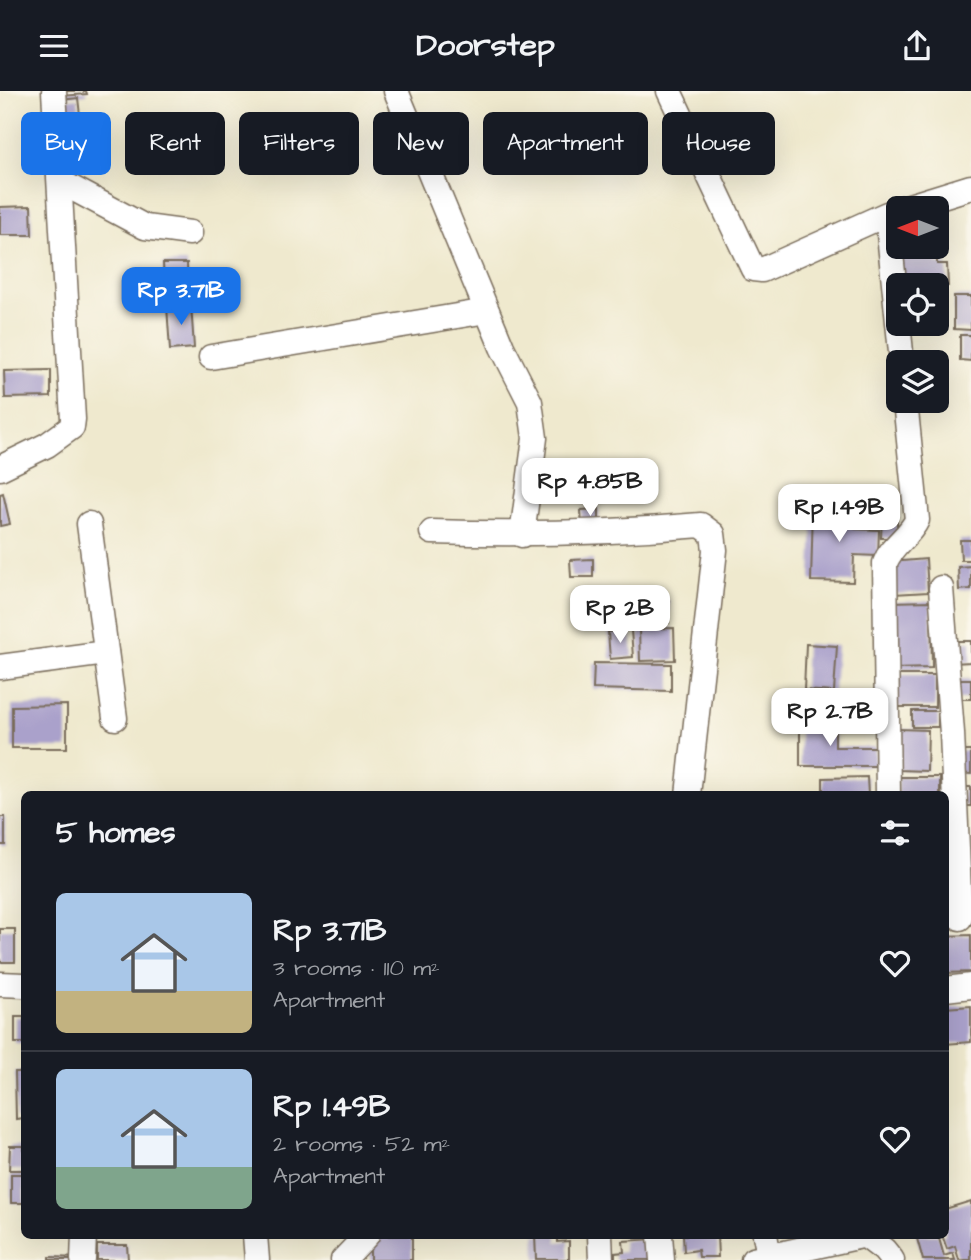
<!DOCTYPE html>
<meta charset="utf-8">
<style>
:root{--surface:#171b24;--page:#242831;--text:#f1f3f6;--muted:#9ea1a6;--line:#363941;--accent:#1a73e8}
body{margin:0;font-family:"Architects Daughter",sans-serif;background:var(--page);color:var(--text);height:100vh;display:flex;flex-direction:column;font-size:26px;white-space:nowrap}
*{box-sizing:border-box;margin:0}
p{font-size:23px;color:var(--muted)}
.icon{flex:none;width:38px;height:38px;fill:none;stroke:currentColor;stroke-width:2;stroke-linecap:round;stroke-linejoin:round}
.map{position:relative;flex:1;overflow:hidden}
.drawer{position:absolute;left:21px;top:700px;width:928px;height:448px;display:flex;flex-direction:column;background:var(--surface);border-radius:10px;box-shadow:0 7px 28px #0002}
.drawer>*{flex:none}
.hud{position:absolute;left:21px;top:21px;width:929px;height:63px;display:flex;gap:14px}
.needle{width:46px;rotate:270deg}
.controls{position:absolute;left:886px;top:105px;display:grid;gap:14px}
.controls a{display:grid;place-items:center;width:63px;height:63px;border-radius:10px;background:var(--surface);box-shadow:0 7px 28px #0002;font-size:35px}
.price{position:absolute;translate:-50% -60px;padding:0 16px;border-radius:14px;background:#fff;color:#222;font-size:23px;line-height:46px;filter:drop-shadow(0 2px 4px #0008)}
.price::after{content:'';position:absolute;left:50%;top:42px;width:21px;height:16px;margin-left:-10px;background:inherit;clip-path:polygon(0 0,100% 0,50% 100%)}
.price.current{background:var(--accent);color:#fff}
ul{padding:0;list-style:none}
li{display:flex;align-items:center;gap:21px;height:175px;padding:0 35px}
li+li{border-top:2px solid var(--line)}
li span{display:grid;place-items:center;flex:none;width:196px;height:140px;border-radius:10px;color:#555}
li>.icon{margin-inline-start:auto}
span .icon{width:84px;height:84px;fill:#fffc;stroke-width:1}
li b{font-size:30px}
h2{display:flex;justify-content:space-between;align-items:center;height:84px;padding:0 35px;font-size:30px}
.tag{padding:0 24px;border-radius:10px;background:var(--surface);box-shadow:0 7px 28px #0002;font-size:24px;line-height:63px}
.tag.current{background:var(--accent);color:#fff}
header{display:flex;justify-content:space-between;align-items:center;height:91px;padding:0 35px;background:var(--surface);font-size:32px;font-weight:700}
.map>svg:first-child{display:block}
</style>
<header><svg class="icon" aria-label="menu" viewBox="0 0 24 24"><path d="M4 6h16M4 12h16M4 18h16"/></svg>Doorstep<svg class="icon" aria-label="share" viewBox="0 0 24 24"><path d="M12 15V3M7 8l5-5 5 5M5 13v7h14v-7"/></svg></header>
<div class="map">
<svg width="971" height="1169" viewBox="0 0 971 1169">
<rect width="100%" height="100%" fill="#fbf7ec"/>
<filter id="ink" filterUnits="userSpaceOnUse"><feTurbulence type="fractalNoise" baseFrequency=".0143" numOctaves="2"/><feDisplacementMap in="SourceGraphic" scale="14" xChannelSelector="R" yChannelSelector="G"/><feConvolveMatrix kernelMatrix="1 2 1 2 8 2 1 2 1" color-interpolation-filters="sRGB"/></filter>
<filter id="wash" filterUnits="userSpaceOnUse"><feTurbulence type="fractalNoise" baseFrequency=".00686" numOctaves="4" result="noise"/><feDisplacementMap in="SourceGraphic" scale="28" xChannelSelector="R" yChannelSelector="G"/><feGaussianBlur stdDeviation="1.57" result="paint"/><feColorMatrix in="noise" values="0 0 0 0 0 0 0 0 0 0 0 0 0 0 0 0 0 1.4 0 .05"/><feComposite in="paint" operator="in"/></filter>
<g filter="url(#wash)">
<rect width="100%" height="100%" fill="#efe9ce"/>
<g id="blocks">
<!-- building -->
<g fill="#aaa1cb">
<path d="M 61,0 L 86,0 L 87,3 L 61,5 Z"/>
<path d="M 78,7 L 80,24 L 62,25 L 61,9 Z"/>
<path d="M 31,115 L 32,144 L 0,144 L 0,116 Z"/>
<path d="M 937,159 L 937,173 L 947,173 L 948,195 L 897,194 L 896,160 Z"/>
<path d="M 163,172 L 187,172 L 188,209 L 165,211 Z"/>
<path d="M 954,205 L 971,205 L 971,239 L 954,238 Z"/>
<path d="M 191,213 L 194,257 L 170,259 L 167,215 Z"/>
<path d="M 960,244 L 971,244 L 971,270 L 960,269 Z"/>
<path d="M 51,279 L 51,306 L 5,307 L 4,280 Z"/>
<path d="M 3,402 L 10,433 L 0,435 L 0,403 Z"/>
<path d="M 813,417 L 856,418 L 855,438 L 879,439 L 878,465 L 854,464 L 853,491 L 811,490 Z"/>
<path d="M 599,418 L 599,436 L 582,437 L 581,419 Z"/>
<path d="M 882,427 L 897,427 L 897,447 L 881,447 Z"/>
<path d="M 960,449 L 971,449 L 971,469 L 961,469 Z"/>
<path d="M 593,468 L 593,486 L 571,486 L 570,469 Z"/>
<path d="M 926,468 L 928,501 L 894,503 L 891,471 Z"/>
<path d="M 971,475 L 971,498 L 959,499 L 958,476 Z"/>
<path d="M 603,510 L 604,530 L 584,531 L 583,511 Z"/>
<path d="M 639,510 L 669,510 L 669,532 L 640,533 Z"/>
<path d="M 931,510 L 932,577 L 892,578 L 891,511 Z"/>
<path d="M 674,537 L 675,569 L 640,570 L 639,538 Z"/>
<path d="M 631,539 L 633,566 L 610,568 L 608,541 Z"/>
<path d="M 953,550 L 971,550 L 971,571 L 953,572 Z"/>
<path d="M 806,553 L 837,555 L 834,601 L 804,599 Z"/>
<path d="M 594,572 L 671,573 L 671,600 L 593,598 Z"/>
<rect x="893" y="584" width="42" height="32"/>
<rect x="958" y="588" width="13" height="20"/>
<path d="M 801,603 L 873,605 L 873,628 L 800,626 Z"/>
<path d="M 67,614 L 67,657 L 12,657 L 12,615 Z"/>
<rect x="912" y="620" width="26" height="16"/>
<path d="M 800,629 L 835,630 L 835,656 L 875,656 L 875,675 L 800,675 Z"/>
<path d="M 898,638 L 928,639 L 927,680 L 898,679 Z"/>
<path d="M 958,660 L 971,660 L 971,683 L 958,682 Z"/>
<path d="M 867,686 L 868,704 L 823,704 L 823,687 Z"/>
<rect x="898" y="686" width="42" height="18"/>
<rect x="963" y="696" width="8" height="19"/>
<rect x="0" y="726" width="5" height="28"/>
<rect x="0" y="838" width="15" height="33"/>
<path d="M 971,844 L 971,881 L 945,882 L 945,845 Z"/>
<path d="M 971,915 L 971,951 L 945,953 L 945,917 Z"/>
<rect x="15" y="926" width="9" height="26"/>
<path d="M 15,981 L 24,981 L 24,1027 L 16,1028 Z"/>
<path d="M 10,1055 L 24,1055 L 24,1079 L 9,1079 Z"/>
<rect x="11" y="1083" width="13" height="29"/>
<path d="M 971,1110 L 971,1169 L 959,1169 L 955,1155 L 947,1158 L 942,1144 L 945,1144 L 945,1118 Z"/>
<path d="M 412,1144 L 412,1169 L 370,1169 L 370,1145 Z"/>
<path d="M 535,1144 L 557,1144 L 557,1151 L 569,1150 L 569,1168 L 536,1168 Z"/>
<path d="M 683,1144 L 717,1144 L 718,1166 L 699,1166 L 698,1159 L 684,1161 Z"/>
<path d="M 916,1144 L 938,1144 L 944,1165 L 953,1162 L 955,1169 L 923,1169 Z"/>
<path d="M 654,1148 L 655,1169 L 615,1169 L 615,1162 L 624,1161 L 623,1150 Z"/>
<path d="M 97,1154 L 127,1154 L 128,1169 L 97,1169 Z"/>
<path d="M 49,1166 L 82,1167 L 82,1169 L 49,1169 Z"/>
</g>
</g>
</g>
<g filter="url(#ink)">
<use href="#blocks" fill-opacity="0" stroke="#7a6d5c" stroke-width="2"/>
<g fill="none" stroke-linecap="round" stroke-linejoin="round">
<defs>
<g id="minor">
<path d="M 396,0 L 502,256 L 530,311 L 535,347 L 522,444"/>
<path d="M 669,0 L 753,178 L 762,179 L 887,123 L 902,271"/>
<path d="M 61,91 L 145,136 L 190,142"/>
<path d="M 903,117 L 971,96"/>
<path d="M 211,266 L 487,220"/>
<path d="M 0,377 L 47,354 L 72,336 L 73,328 L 54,0"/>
<path d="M 89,433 L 115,627"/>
<path d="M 432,441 C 522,444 610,442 701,434 L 713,443 L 715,459 L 688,704"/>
<path d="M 941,497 L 952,642 L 960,827"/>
<path d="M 0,576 L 106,562"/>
<path d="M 888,704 L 885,472 C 891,455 909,446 917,429 L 905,310"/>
<path d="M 0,893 L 24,894"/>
<path d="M 945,898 L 971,895"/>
<path d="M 255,1144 L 257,1169"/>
<path d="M 600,1144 L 601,1169"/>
<path d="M 660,1144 L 662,1169"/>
<path d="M 765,1144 L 769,1165"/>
<path d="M 864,1144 L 884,1159 L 892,1169"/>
<path d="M 83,1169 L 84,1144"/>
<path d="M 343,1169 L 367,1144"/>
<path d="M 753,1169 L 866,1144"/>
</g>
</defs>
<!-- minor casing -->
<use href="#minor" stroke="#7a6d5c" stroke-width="27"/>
<!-- minor -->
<use href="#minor" stroke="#fff" stroke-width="24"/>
</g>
</g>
</svg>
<div class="controls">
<a><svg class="needle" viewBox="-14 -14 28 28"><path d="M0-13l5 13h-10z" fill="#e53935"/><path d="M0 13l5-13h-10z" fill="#9ea1a6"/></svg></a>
<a><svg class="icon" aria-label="locate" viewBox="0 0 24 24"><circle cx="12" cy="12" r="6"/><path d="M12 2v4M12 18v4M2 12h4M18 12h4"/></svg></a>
<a><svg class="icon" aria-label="layers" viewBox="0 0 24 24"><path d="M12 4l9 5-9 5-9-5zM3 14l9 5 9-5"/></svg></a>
</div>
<b class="price current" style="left:181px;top:236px">Rp 3.71B</b>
<b class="price" style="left:590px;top:427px">Rp 4.85B</b>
<b class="price" style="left:839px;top:453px">Rp 1.49B</b>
<b class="price" style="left:620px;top:554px">Rp 2B</b>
<b class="price" style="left:830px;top:657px">Rp 2.7B</b>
<div class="hud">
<a class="tag current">Buy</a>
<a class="tag">Rent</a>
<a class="tag">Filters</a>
<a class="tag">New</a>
<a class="tag">Apartment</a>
<a class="tag">House</a>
</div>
<section class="drawer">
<h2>5 homes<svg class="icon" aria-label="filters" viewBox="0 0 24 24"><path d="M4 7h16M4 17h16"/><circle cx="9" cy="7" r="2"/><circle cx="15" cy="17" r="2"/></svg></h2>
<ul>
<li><span style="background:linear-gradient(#a9c7e8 70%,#c2b280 0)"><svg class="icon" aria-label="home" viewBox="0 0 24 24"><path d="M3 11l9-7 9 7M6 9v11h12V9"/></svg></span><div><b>Rp 3.71B</b><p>3 rooms · 110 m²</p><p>Apartment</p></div><svg class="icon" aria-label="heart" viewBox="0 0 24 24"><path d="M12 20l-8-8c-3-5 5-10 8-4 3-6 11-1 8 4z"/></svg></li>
<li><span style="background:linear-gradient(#a9c7e8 70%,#7fa58c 0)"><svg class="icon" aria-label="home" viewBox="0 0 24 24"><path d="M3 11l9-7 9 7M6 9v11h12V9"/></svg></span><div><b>Rp 1.49B</b><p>2 rooms · 52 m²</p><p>Apartment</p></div><svg class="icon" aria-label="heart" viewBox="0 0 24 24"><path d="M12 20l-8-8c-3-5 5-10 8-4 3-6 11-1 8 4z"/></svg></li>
</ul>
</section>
</div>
